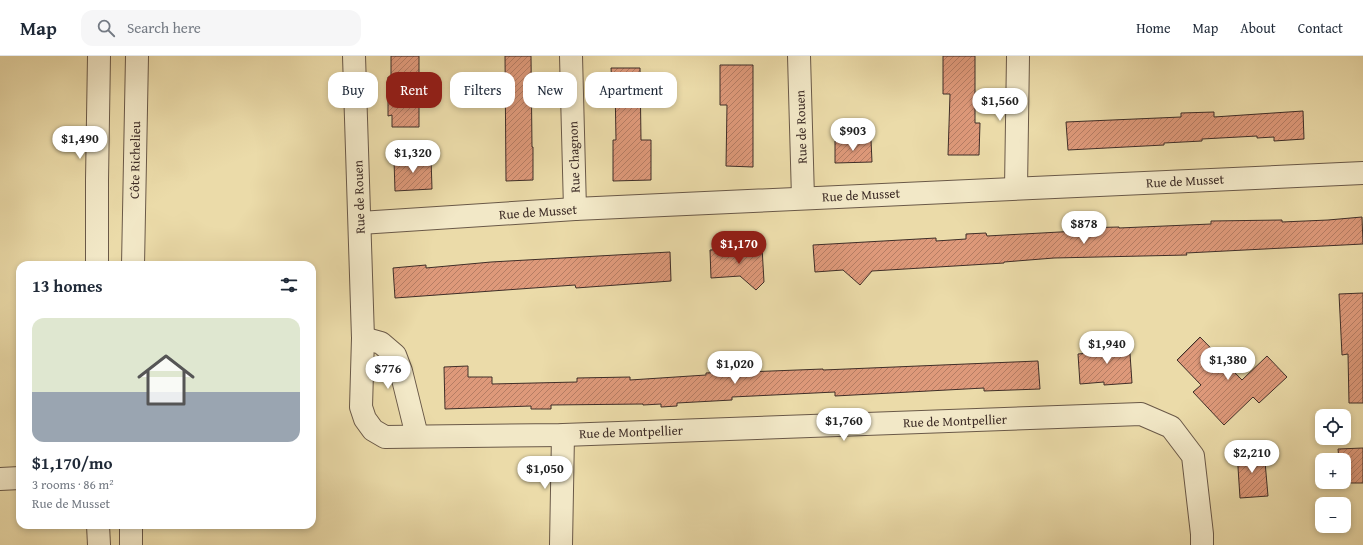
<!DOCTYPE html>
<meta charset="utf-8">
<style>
:root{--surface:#fff;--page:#f6f6f7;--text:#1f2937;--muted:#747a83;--line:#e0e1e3;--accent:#8f2418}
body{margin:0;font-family:"Gentium Book Plus",serif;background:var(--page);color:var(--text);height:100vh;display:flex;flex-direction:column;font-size:15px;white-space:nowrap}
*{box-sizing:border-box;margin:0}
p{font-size:13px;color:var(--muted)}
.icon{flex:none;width:22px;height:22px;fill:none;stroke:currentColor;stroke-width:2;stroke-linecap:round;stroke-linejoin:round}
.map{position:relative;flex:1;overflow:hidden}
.sheet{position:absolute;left:16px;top:205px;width:300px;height:268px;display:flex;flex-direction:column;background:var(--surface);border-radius:12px;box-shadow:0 2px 6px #0003}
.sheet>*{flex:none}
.banner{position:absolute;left:328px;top:16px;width:380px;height:36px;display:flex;gap:8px}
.buttons{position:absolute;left:1315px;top:353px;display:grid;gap:8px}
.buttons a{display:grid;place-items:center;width:36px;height:36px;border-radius:8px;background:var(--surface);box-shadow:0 2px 6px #0003;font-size:20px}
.price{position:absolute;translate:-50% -34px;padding:0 9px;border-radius:14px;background:#fff;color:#222;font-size:13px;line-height:26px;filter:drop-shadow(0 1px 2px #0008)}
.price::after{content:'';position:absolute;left:50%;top:24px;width:12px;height:9px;margin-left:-6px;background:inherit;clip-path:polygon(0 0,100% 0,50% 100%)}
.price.selected{background:var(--accent);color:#fff}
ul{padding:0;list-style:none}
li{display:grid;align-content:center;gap:8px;height:212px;padding:0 16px}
li span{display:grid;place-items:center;height:124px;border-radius:12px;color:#555}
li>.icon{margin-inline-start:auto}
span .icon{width:72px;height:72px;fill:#fffc;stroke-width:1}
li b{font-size:17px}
h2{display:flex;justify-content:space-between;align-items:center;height:48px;padding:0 16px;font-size:17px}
.chip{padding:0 14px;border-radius:12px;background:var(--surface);box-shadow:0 2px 6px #0003;font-size:14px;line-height:36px}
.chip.selected{background:var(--accent);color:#fff}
header{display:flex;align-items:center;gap:24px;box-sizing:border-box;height:56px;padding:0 20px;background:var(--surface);border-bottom:1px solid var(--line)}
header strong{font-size:19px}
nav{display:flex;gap:22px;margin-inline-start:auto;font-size:14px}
.search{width:280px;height:36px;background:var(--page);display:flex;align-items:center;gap:10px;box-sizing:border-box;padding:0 14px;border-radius:12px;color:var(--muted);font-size:15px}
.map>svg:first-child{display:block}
</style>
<header>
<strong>Map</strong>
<div class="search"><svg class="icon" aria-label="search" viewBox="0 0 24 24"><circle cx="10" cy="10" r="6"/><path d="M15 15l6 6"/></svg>Search here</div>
<nav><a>Home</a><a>Map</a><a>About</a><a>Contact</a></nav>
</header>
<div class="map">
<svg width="1363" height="489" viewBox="0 0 1363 489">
<defs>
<pattern id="building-hatch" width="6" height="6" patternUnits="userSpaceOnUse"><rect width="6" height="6" fill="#de997a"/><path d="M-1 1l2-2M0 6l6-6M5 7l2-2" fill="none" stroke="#b57d64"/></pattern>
</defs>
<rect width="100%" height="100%" fill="#ebdba9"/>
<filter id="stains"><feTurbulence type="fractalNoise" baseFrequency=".005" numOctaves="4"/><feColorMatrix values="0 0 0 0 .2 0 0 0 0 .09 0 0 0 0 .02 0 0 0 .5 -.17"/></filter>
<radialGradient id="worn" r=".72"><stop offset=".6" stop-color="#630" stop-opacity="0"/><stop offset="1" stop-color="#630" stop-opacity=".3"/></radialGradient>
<!-- building -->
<g fill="url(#building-hatch)" stroke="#3f2e28">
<path d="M 391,0 L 419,0 L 419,71 L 392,71 L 392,59 L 388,60 L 388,21 L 391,21 Z"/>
<path d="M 505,0 L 531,0 L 532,91 L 533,91 L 533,124 L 506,125 Z"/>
<path d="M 943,0 L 975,0 L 975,67 L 980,67 L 979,99 L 948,99 L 950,38 L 943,38 Z"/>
<path d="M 720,9 L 753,9 L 753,111 L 726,110 L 727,49 L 720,49 Z"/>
<path d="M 611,12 L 640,12 L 641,84 L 651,84 L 651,124 L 613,125 L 613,84 L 616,84 L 615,28 L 612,28 Z"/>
<path d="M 1303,55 L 1304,83 L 1274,85 L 1274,81 L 1257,82 L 1257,80 L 1202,83 L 1202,85 L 1164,87 L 1164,89 L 1068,94 L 1066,66 L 1181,61 L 1181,57 L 1214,56 L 1214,61 Z"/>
<path d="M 871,84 L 872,106 L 835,107 L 835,85 Z"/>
<path d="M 431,102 L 432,133 L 395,135 L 394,104 Z"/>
<path d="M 1362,161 L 1363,188 L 1186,197 L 1187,199 L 1054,202 L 1004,206 L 1004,207 L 872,215 L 860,229 L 843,214 L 815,216 L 813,189 L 936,182 L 936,185 L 966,183 L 966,178 L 986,177 L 987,180 L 1078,175 L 1078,172 L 1119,171 L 1119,172 L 1211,168 L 1211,165 L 1282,164 L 1282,166 L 1328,164 Z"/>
<path d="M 762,191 L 764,226 L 756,234 L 740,220 L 711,222 L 710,194 Z"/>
<path d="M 670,196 L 671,225 L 576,232 L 575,229 L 395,242 L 393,212 L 426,209 L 426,212 L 491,206 Z"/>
<path d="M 1363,237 L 1363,347 L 1349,347 L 1348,298 L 1342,299 L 1339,238 Z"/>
<path d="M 1200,281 L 1242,324 L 1267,300 L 1287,321 L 1259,347 L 1253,341 L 1224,369 L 1193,336 L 1201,329 L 1177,304 Z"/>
<path d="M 1129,283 L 1132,327 L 1104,329 L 1104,326 L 1080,328 L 1078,298 L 1113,295 L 1112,284 Z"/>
<path d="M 1038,305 L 1040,333 L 984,335 L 984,332 L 835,340 L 835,336 L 753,340 L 732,341 L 732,344 L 677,347 L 677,350 L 661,351 L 661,348 L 643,349 L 643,348 L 551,349 L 551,353 L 531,353 L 531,350 L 445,353 L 444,311 L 468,310 L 468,321 L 492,321 L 492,328 L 577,326 L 577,322 L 630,321 L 630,324 L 706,319 L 706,317 L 746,315 L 746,316 L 823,313 L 823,314 Z"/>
<path d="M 1363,392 L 1363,427 L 1339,427 L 1339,426 L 1344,426 L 1344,404 L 1339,404 L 1338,393 Z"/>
<path d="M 1264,394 L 1268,440 L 1240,442 L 1237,396 Z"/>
</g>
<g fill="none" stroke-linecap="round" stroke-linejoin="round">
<defs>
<g id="minor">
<path d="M 354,0 L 363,282 L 361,351 L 365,363 L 373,374 L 385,381 L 563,379 L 1141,358 L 1171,371 L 1193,400 L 1202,478 L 1202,489"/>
<path d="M 571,0 L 575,153"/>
<path d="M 799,0 L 803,142"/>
<path d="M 1016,132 L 1018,0"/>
<path d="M 360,167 L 575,153 L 1363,117"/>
<path d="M 97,209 L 97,124 L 99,0"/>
<path d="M 133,209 L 137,0"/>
<path d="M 363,282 L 381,287 L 395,299 L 401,315 L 417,380"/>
<path d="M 0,423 L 20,422"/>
<path d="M 98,469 L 99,489"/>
<path d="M 131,469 L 131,489"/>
<path d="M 561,489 L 563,379"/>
</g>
</defs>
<!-- minor casing -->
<use href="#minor" stroke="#6a5948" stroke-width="24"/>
<!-- minor -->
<use href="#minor" stroke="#f2e8c7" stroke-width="22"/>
</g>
<g text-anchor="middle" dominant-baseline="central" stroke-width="3" stroke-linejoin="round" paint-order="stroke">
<!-- street labels -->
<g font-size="13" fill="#3f2e28" stroke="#f2e8c7">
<text transform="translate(801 71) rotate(-92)">Rue de Rouen</text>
<text transform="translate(574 101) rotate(-92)">Rue Chagnon</text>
<text transform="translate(135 104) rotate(-89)">Côte Richelieu</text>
<text transform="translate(1185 125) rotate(-3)">Rue de Musset</text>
<text transform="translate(861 139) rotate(-3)">Rue de Musset</text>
<text transform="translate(359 141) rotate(-92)">Rue de Rouen</text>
<text transform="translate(538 156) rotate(-4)">Rue de Musset</text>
<text transform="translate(955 365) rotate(-2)">Rue de Montpellier</text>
<text transform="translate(631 376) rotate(-2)">Rue de Montpellier</text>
</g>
</g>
<rect width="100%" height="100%" filter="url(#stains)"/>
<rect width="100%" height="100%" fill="url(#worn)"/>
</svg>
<div class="buttons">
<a><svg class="icon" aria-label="locate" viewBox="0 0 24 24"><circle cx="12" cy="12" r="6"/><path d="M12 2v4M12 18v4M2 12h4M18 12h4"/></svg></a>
<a>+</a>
<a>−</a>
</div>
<b class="price" style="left:1000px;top:66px">$1,560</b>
<b class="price" style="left:853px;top:96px">$903</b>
<b class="price" style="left:80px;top:104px">$1,490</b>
<b class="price" style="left:413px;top:118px">$1,320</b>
<b class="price" style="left:1084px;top:189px">$878</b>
<b class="price selected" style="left:739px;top:209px">$1,170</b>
<b class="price" style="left:1107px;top:309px">$1,940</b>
<b class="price" style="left:1228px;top:325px">$1,380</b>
<b class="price" style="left:735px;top:329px">$1,020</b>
<b class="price" style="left:388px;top:334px">$776</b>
<b class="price" style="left:844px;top:386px">$1,760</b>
<b class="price" style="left:1252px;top:418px">$2,210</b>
<b class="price" style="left:545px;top:434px">$1,050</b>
<div class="banner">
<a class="chip">Buy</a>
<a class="chip selected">Rent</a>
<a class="chip">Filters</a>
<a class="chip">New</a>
<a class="chip">Apartment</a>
</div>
<section class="sheet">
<h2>13 homes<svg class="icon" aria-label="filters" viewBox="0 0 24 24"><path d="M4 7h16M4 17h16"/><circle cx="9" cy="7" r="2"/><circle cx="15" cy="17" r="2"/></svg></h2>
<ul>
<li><span style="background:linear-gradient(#dfe7d0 60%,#9aa5b1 0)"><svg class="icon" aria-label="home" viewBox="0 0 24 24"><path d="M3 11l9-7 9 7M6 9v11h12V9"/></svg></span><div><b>$1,170/mo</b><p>3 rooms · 86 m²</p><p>Rue de Musset</p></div></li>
</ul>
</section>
</div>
